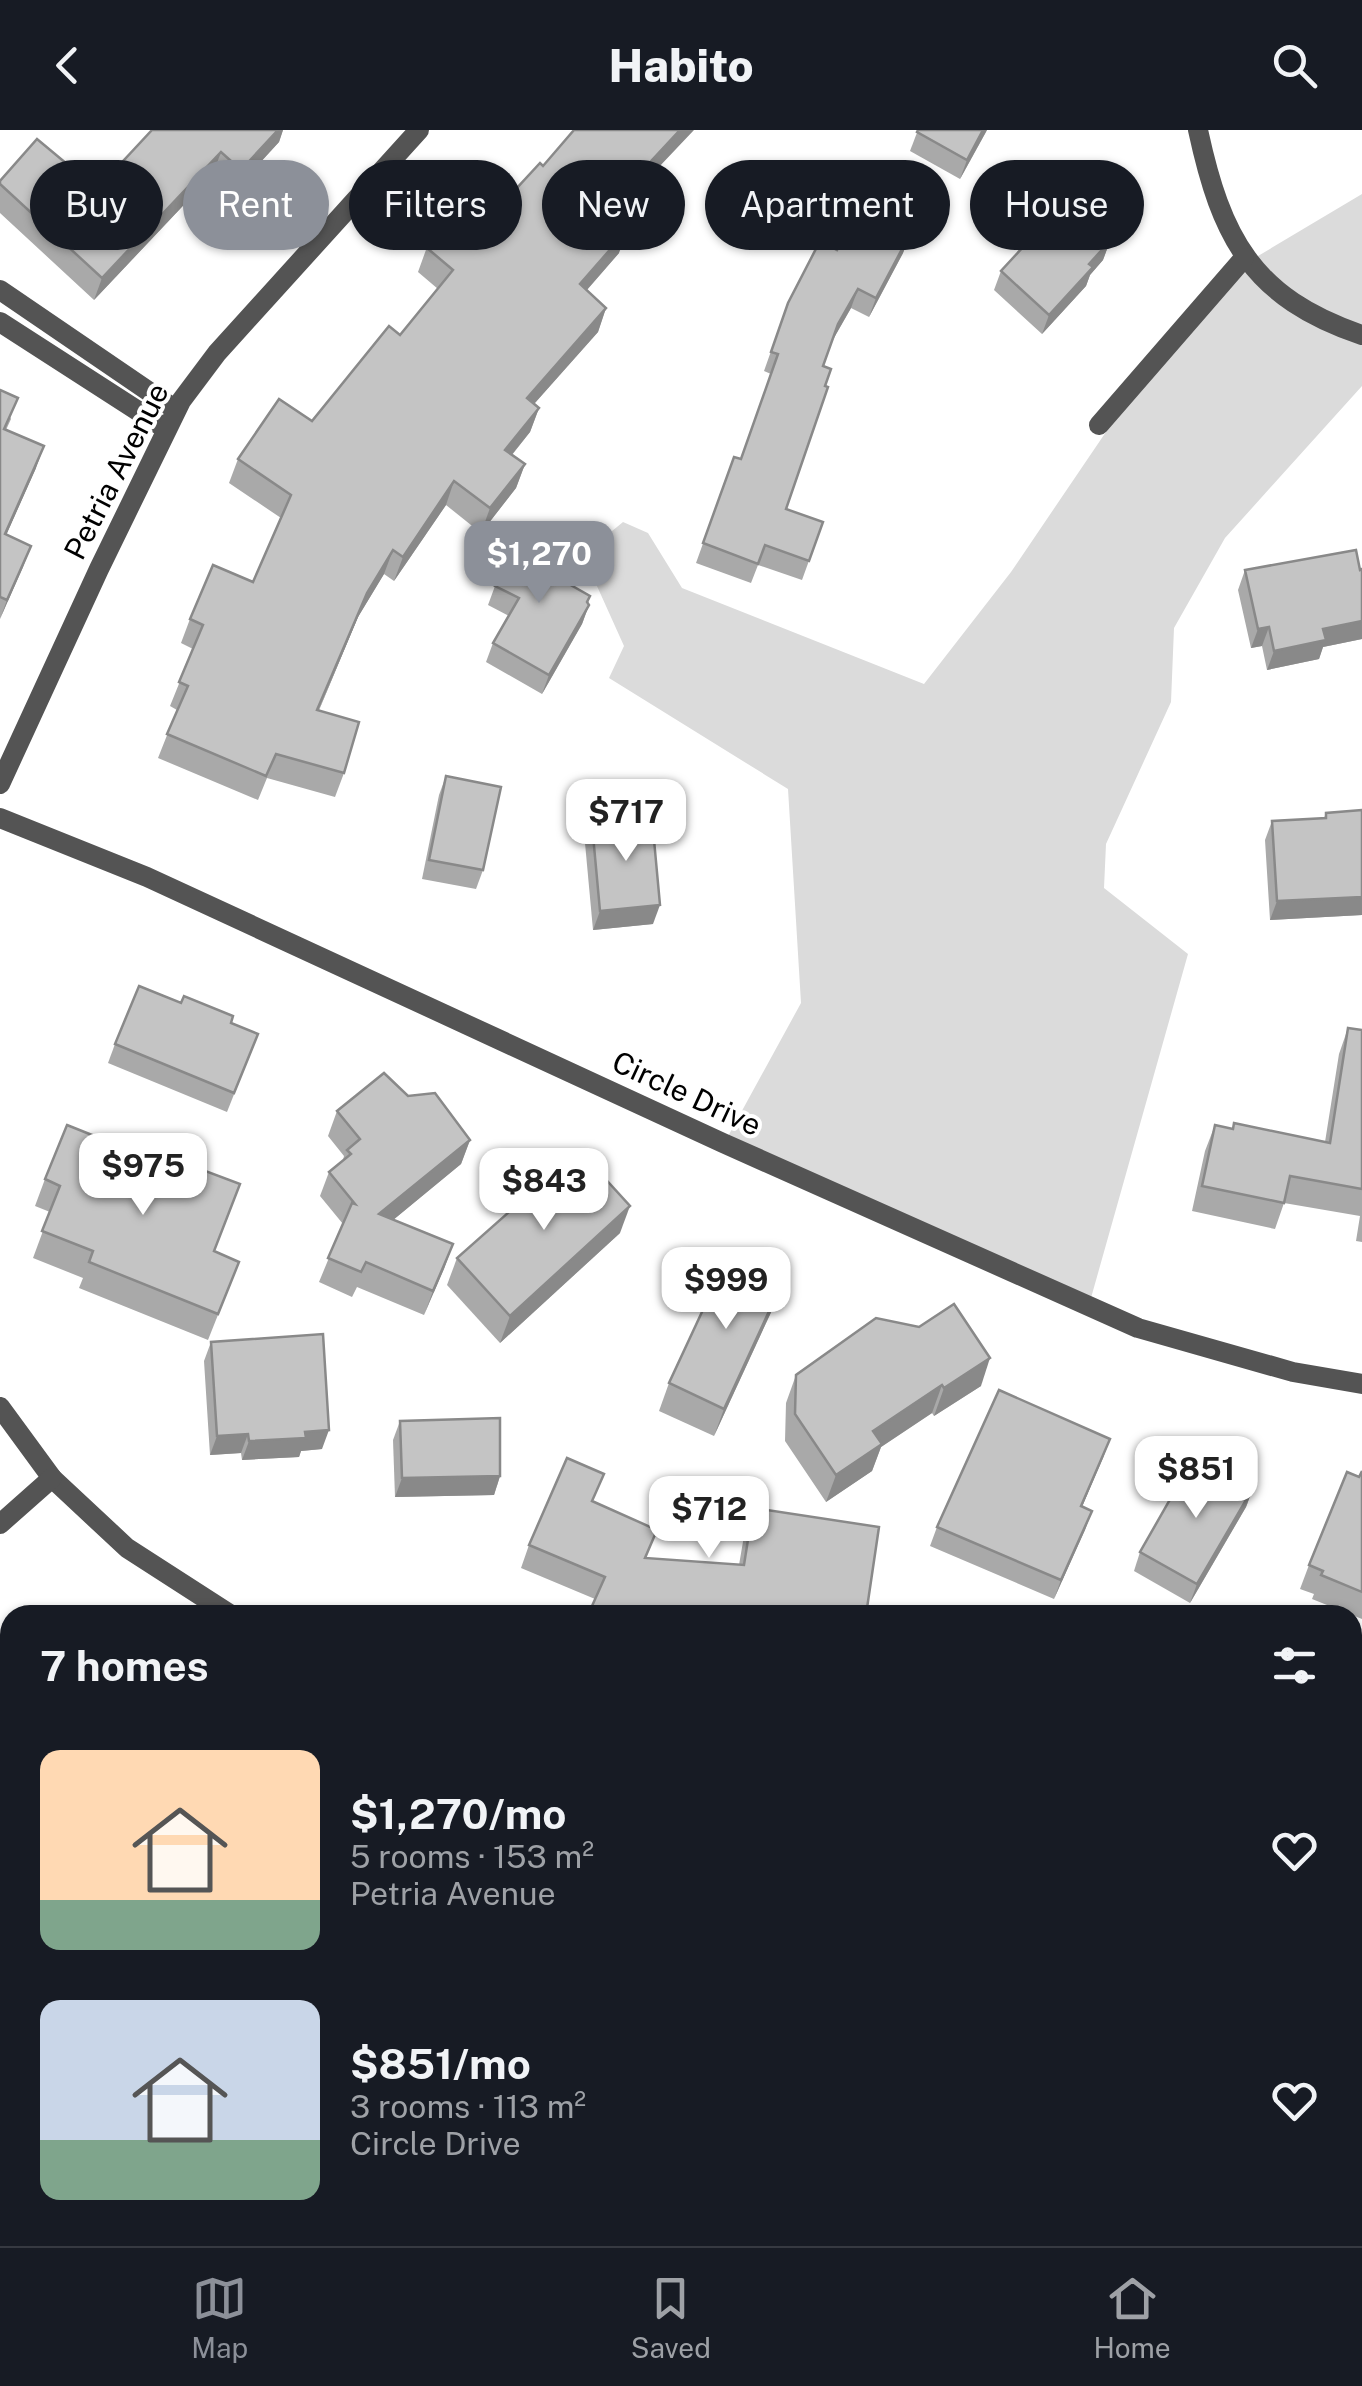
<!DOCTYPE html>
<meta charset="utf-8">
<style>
:root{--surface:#171b24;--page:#20242c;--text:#f1f3f6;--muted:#9ea1a6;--line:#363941;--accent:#8c9099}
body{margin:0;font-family:"Public Sans",sans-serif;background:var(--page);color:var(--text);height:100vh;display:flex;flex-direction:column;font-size:38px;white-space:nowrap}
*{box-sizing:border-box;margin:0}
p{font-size:32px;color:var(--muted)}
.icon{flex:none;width:55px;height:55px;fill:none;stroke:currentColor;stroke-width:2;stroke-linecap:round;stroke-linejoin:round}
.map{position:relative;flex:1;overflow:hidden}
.drawer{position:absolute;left:0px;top:1475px;width:1362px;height:642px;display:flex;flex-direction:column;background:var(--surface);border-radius:30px 30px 0 0;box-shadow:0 2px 8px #0004}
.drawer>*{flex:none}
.guide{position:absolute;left:30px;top:30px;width:1302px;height:90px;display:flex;gap:20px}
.price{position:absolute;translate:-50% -85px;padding:0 22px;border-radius:20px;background:#fff;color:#222;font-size:32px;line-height:65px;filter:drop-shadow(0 2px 5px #0008)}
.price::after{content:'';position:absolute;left:50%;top:60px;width:30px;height:22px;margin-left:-15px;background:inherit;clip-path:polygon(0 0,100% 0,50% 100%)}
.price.active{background:var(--accent);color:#fff}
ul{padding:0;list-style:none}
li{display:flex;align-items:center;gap:30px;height:250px;padding:0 40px}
li span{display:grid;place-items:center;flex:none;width:280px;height:200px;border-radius:20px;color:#555}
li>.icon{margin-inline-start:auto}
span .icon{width:120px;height:120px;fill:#fffc;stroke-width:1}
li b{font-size:42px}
h2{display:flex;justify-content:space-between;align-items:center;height:120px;padding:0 40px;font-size:42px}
.tag{padding:0 35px;border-radius:45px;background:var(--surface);box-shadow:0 2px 8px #0004;font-size:35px;line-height:90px}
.tag.active{background:var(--accent);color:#fff}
header{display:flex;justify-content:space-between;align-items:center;height:130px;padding:0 40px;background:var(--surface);font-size:45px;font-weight:800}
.menu{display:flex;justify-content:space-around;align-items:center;height:140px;border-top:2px solid var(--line);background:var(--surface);font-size:28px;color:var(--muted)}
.menu a{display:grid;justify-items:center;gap:5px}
.menu .active{color:var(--accent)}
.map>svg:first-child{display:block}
</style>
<header><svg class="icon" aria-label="back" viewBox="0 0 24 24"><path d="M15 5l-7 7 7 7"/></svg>Habito<svg class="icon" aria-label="search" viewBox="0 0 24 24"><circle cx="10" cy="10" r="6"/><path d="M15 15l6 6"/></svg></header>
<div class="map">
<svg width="1362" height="2116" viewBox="0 0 1362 2116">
<rect width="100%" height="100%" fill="#fff"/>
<!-- green -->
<path fill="#dbdbdb" d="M 1362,64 L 1362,256 L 1225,408 L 1174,498 L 1171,572 L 1106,714 L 1104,758 L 1188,824 L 1089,1175 L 726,1010 L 801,873 L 788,659 L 609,548 L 624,516 L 583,425 L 623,392 L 648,403 L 682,458 L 924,554 L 1011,442 L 1110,296 L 1253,129 Z"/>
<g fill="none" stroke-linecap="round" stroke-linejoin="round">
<!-- service -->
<g stroke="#545454" stroke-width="20">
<path d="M 0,160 L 176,280"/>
<path d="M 0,192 L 166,299"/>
</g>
<!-- minor -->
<g stroke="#545454" stroke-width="20">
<path d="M 1198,0 C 1221,107 1252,168 1362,205"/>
<path d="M 1099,295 L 1244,128"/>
<path d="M 0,654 L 99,439 L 181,271 L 217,223 L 419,0"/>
<path d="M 0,688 L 147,747 L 723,1013 L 1138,1198 L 1293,1242 L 1362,1254"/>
<path d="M 0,1277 L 52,1348 L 127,1418 L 231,1485"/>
<path d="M 0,1394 L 52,1348"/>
<path d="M 1352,2004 L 1362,2013"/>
</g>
</g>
<!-- wall -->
<g fill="#a9a9a9">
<path d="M 152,0 L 283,0 L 279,12 L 233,62 L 213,44 L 94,170 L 0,83 L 0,51 L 97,59 Z"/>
<path d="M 918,0 L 987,0 L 960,49 L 910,21 Z"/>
<path d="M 543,36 L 640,57 L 636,69 L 617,90 L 619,123 L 587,160 L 606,178 L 598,202 L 534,274 L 539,278 L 530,302 L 512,325 L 525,334 L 516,358 L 481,403 L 446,375 L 394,451 L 384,444 L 358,487 L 319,580 L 344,643 L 335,667 L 267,648 L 258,670 L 158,628 L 177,580 L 170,576 L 193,519 L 181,513 L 190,489 L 253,452 L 281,388 L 229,353 L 238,329 L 312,291 L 400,205 L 438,159 L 418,142 L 427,117 L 422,113 L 431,89 L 491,86 Z"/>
<path d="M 1113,85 L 1098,102 L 1110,111 L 1103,130 L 1090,145 L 1086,156 L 1042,204 L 994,160 L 1001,141 Z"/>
<path d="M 900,92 L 898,98 L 910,104 L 903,123 L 869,187 L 851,178 L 831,213 L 823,236 L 786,379 L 823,392 L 802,450 L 758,435 L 751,453 L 696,433 L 734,327 L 741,329 L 771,244 L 764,241 L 788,173 L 837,120 Z"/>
<path d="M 0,260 L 11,289 L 6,300 L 36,338 L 6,405 L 31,416 L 0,489 Z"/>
<path d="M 552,437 L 549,443 L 590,466 L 588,473 L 589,475 L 582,494 L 542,564 L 486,532 L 493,513 L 509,486 L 488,475 L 495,456 Z"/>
<path d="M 1362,439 L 1362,509 L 1323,517 L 1319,529 L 1267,540 L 1262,516 L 1251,518 L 1238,460 L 1245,440 Z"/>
<path d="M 446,646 L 483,740 L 476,759 L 422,749 L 439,665 Z"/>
<path d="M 1362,680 L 1362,785 L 1270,790 L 1265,710 L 1272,691 L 1324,688 L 1326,683 Z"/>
<path d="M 592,694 L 653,794 L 593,800 L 585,713 Z"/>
<path d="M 231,893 L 258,904 L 227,982 L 108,933 L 115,914 Z"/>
<path d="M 1348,898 L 1362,900 L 1362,1112 L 1356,1111 L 1360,1086 L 1284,1073 L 1275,1099 L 1192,1081 L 1205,1021 L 1215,995 L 1232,999 L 1325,1012 L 1339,924 Z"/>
<path d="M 408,966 L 470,1010 L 461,1034 L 393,1090 L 453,1114 L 424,1185 L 357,1157 L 352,1167 L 319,1152 L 343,1094 L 320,1066 L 329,1042 L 343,1030 L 344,1026 L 328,1006 L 337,981 Z"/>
<path d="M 45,1049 L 240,1054 L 214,1121 L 239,1132 L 208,1210 L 79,1158 L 83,1148 L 33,1128 L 50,1082 L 35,1076 Z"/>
<path d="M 620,1103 L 500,1213 L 447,1155 L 457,1128 Z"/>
<path d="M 783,1151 L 773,1178 L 714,1306 L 659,1281 L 669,1253 Z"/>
<path d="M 211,1212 L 322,1319 L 301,1321 L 299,1327 L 242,1330 L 241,1323 L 210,1325 L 204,1231 Z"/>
<path d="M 796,1245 L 981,1256 L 934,1286 L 932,1283 L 881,1317 L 872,1341 L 826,1372 L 785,1311 L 786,1273 Z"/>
<path d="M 400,1291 L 500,1346 L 494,1365 L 395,1367 L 393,1310 Z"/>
<path d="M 1110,1309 L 1082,1377 L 1092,1381 L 1054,1469 L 930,1416 L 937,1397 Z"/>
<path d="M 1362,1341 L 1362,1489 L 1312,1469 L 1314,1464 L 1300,1459 L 1309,1435 Z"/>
<path d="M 1190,1348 L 1253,1358 L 1246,1377 L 1190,1473 L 1134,1441 L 1140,1422 Z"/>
<path d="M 593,1372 L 647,1428 L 739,1435 L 745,1400 L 753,1378 L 866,1485 L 595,1469 L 521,1438 L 529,1415 Z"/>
<path d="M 10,1528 L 10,1691 L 0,1693 L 0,1530 Z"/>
<path d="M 934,2108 L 967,2108 L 964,2116 L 954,2116 Z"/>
<path d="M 1110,2108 L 1148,2108 L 1135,2116 L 1115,2116 Z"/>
</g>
<!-- shaded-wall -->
<g fill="#898989">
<path d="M 277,0 L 283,0 L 279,12 L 233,62 L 241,40 Z"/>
<path d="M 680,0 L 694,0 L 640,57 L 636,69 L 602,108 L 610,84 L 641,42 Z"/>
<path d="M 983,0 L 987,0 L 960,49 L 967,30 Z"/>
<path d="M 221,22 L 213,44 L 94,170 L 102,148 Z"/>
<path d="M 1120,66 L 1113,85 L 1086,116 L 1093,96 Z"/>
<path d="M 628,99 L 619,123 L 571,178 L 580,154 Z"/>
<path d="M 910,104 L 903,123 L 869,187 L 876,168 Z"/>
<path d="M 1110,111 L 1103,130 L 1090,145 L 1086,156 L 1042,204 L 1049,185 L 1089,134 Z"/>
<path d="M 858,159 L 851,178 L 831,213 L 838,194 Z"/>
<path d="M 606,178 L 598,202 L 518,292 L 527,268 Z"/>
<path d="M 539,278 L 530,302 L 496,344 L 505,320 Z"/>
<path d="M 44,316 L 36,338 L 0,419 L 5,404 Z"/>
<path d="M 525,334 L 516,358 L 481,403 L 490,378 Z"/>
<path d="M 454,351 L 446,375 L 394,451 L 403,427 Z"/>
<path d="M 31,416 L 23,437 L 0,489 L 7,470 Z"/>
<path d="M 559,418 L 552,437 L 539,460 L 546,441 Z"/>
<path d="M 393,420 L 384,444 L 358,487 L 309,604 L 367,463 Z"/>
<path d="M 589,475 L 582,494 L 542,564 L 549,545 Z"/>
<path d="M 1362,491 L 1362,509 L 1323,517 L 1319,529 L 1267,540 L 1274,521 L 1323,499 Z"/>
<path d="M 1269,497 L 1262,516 L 1251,518 L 1258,499 Z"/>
<path d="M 1362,767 L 1362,785 L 1270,790 L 1277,771 Z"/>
<path d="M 660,775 L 653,794 L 593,800 L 600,781 Z"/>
<path d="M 470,1010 L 461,1034 L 370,1109 L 379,1084 Z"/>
<path d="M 630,1076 L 620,1103 L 500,1213 L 510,1186 Z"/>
<path d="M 453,1114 L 444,1139 L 424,1185 L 433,1161 Z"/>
<path d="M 783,1151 L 773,1178 L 714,1306 L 724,1279 Z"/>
<path d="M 990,1228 L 981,1256 L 934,1286 L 944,1258 Z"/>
<path d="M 942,1255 L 932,1283 L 881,1317 L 872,1341 L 826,1372 L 836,1345 L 873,1301 Z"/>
<path d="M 329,1300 L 322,1319 L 301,1321 L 299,1327 L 242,1330 L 249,1311 L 305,1302 Z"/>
<path d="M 248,1304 L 241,1323 L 210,1325 L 217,1306 Z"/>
<path d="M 1110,1309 L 1103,1328 L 1074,1395 L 1081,1376 Z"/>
<path d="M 500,1346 L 494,1365 L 395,1367 L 402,1348 Z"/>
<path d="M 1253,1358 L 1246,1377 L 1190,1473 L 1197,1454 Z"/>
<path d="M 1092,1381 L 1085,1400 L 1054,1469 L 1061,1450 Z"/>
<path d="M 10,1669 L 10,1691 L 0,1693 L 0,1670 Z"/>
<path d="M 1127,2108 L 1148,2108 L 1135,2116 L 1124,2116 Z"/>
</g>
<!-- building -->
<g fill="#c4c4c4" stroke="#898989" stroke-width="2.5">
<path d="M 152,0 L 278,0 L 241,40 L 221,22 L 102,148 L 0,54 L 0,51 L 37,9 L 97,59 Z"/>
<path d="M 574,0 L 680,0 L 641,42 L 644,45 L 610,84 L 628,99 L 580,154 L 606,178 L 527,268 L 539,278 L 505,320 L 525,334 L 490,378 L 454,351 L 403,427 L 393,420 L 367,463 L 317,580 L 359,592 L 344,643 L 276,624 L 266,646 L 167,604 L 188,556 L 179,552 L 203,495 L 190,489 L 213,435 L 253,452 L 291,365 L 238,329 L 279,269 L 312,291 L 389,196 L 400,205 L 453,140 L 427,118 L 443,99 L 431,89 L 458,58 L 491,86 L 540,33 L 543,36 Z"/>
<path d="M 918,0 L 983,0 L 967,30 L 917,2 Z"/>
<path d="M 1093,41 L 1120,66 L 1093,96 L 1110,111 L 1089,134 L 1093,137 L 1049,185 L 1001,141 Z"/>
<path d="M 862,72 L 900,92 L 897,97 L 910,104 L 876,168 L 858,159 L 838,194 L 823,236 L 831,239 L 825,256 L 828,257 L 786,379 L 823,392 L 809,431 L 765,415 L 758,434 L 703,413 L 734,327 L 741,329 L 778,224 L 771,222 L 788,173 L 820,111 L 837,120 Z"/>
<path d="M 0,260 L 18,268 L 4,299 L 44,316 L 5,404 L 31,416 L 7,470 L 0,467 Z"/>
<path d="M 527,400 L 559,418 L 546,441 L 590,466 L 587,472 L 589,475 L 549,545 L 493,513 L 519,468 L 495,456 Z"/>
<path d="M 1356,420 L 1360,440 L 1362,439 L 1362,491 L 1323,499 L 1326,510 L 1274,521 L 1269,497 L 1258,499 L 1245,440 Z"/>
<path d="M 446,646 L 501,657 L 483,740 L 429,730 Z"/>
<path d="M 1362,680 L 1362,767 L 1277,771 L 1272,691 L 1326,688 L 1326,683 Z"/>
<path d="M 652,688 L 660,775 L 600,781 L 592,694 Z"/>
<path d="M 139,856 L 181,873 L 184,866 L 233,886 L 231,893 L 258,904 L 234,963 L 115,914 Z"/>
<path d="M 1348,898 L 1362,900 L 1362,1059 L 1290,1046 L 1284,1073 L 1202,1056 L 1215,995 L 1233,999 L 1234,993 L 1330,1013 Z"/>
<path d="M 384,943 L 408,966 L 435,963 L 470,1010 L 379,1084 L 453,1114 L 433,1161 L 366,1132 L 361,1142 L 328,1128 L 352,1073 L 355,1074 L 329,1042 L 351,1024 L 347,1020 L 360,1009 L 337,981 Z"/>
<path d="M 67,995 L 192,1045 L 195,1037 L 240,1054 L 214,1121 L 239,1132 L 218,1184 L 89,1132 L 93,1121 L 42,1101 L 60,1056 L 45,1049 Z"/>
<path d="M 579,1020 L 630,1076 L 510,1186 L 457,1128 Z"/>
<path d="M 728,1126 L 783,1151 L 724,1279 L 669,1253 Z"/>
<path d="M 954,1174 L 990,1228 L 944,1258 L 942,1255 L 873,1301 L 882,1314 L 836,1345 L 795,1284 L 796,1245 L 876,1188 L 919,1197 Z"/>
<path d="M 323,1204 L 329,1300 L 305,1302 L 306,1308 L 249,1311 L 248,1304 L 217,1306 L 211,1212 Z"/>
<path d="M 999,1260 L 1110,1309 L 1081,1376 L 1092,1381 L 1061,1450 L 937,1397 Z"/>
<path d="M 500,1288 L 500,1346 L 402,1348 L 400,1291 Z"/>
<path d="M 567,1328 L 604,1344 L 592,1371 L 657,1400 L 645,1428 L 744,1435 L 753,1378 L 879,1397 L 866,1485 L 588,1485 L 605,1447 L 529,1415 Z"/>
<path d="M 1201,1328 L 1253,1358 L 1197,1454 L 1140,1422 L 1184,1345 L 1190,1348 Z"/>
<path d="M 1362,1341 L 1362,1462 L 1321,1445 L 1323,1441 L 1309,1435 L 1347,1342 L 1359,1347 Z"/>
<path d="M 10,1528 L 10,1669 L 0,1670 L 0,1570 L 4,1570 L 0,1530 Z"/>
</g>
<g text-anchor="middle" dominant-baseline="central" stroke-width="8" stroke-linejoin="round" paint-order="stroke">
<!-- street labels -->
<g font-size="30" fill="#000" stroke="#fff">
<text transform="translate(116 341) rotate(-63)">Petria Avenue</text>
<text transform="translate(687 963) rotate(25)">Circle Drive</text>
</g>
</g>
</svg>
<b class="price active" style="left:539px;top:476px">$1,270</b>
<b class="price" style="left:626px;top:734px">$717</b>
<b class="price" style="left:143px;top:1088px">$975</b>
<b class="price" style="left:544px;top:1103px">$843</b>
<b class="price" style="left:726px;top:1202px">$999</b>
<b class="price" style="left:1196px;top:1391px">$851</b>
<b class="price" style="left:709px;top:1431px">$712</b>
<div class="guide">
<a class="tag">Buy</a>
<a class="tag active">Rent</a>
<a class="tag">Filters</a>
<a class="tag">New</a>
<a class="tag">Apartment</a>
<a class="tag">House</a>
</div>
<section class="drawer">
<h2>7 homes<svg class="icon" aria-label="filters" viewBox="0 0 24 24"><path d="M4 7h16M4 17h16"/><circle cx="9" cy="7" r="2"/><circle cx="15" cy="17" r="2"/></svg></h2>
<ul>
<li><span style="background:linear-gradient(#ffd9b3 75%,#7fa58c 0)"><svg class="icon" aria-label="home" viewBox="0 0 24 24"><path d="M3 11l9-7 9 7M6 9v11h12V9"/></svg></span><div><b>$1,270/mo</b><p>5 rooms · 153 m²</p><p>Petria Avenue</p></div><svg class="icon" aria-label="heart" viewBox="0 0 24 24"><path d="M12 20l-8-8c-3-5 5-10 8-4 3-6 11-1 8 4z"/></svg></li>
<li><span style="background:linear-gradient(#c9d6e8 70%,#7fa58c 0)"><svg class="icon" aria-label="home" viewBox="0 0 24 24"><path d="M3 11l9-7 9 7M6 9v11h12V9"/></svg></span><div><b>$851/mo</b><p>3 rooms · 113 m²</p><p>Circle Drive</p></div><svg class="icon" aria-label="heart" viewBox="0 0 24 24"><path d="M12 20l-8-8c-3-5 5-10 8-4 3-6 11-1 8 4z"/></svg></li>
</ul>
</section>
</div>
<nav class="menu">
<a class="active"><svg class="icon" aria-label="map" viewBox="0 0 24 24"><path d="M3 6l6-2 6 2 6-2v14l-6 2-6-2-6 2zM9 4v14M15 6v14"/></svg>Map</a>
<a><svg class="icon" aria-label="saved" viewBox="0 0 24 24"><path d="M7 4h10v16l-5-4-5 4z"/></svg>Saved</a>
<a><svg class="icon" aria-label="home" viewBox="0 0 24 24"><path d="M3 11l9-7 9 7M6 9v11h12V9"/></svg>Home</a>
</nav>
